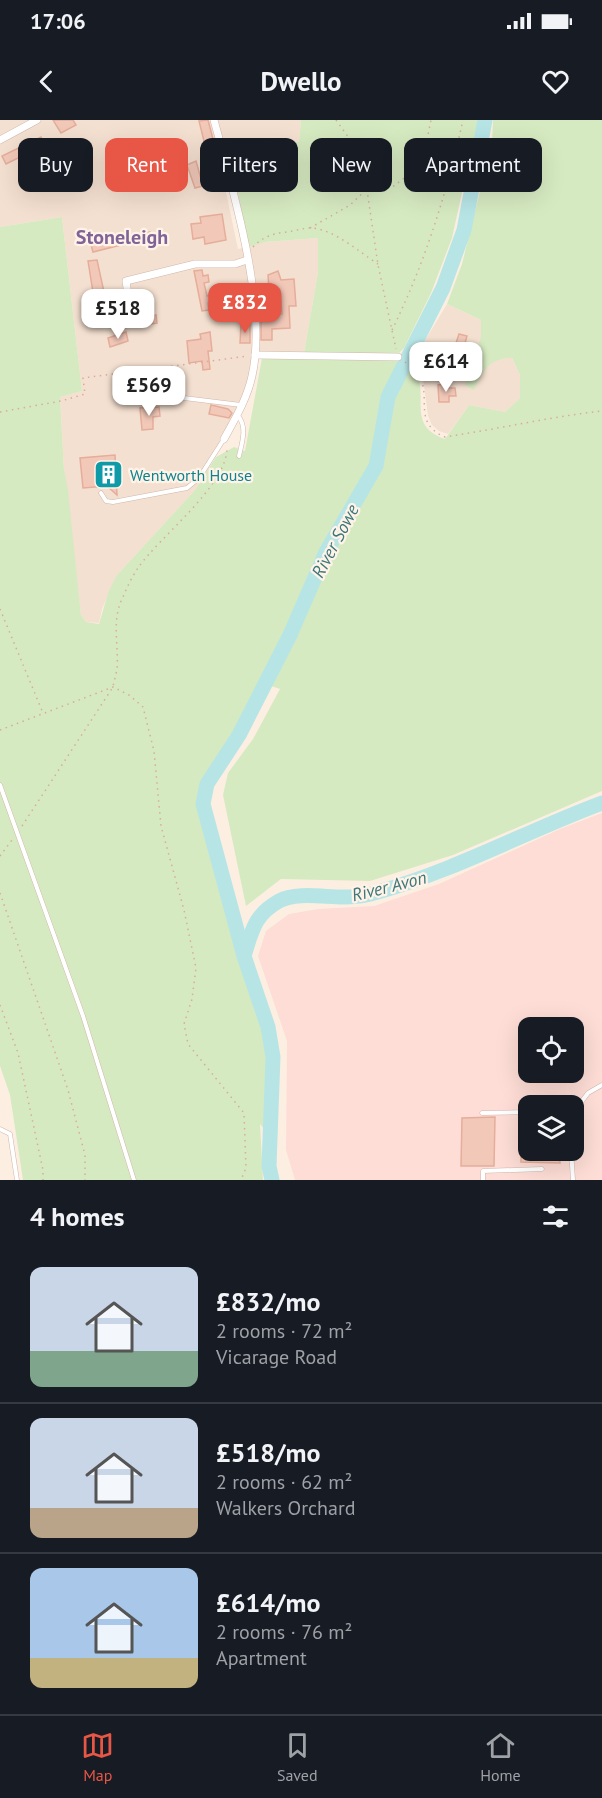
<!DOCTYPE html>
<meta charset="utf-8">
<style>
:root{--surface:#171b24;--page:#20242c;--text:#f1f3f6;--muted:#9ea1a6;--line:#363941;--accent:#e85646}
body{margin:0;font-family:"PT Sans",sans-serif;background:var(--page);color:var(--text);height:100vh;display:flex;flex-direction:column;font-size:22px;white-space:nowrap}
*{box-sizing:border-box;margin:0}
p{font-size:20px;color:var(--muted)}
.icon{flex:none;width:33px;height:33px;fill:none;stroke:currentColor;stroke-width:2;stroke-linecap:round;stroke-linejoin:round}
.map{position:relative;height:1060px;overflow:hidden}
.details{display:flex;flex-direction:column;background:var(--surface);flex:1}
.details>*{flex:none}
.guide{position:absolute;left:18px;top:18px;width:567px;height:54px;display:flex;gap:12px}
.tools{position:absolute;left:518px;top:897px;display:grid;gap:12px}
.tools a{display:grid;place-items:center;width:66px;height:66px;border-radius:12px;background:var(--surface);box-shadow:0 6px 24px #0002;font-size:30px}
.price{position:absolute;translate:-50% -51px;padding:0 14px;border-radius:12px;background:#fff;color:#222;font-size:20px;line-height:39px;filter:drop-shadow(0 2px 3px #0008)}
.price::after{content:'';position:absolute;left:50%;top:36px;width:18px;height:14px;margin-left:-9px;background:inherit;clip-path:polygon(0 0,100% 0,50% 100%)}
.price.active{background:var(--accent);color:#fff}
ul{padding:0;list-style:none}
li{display:flex;align-items:center;gap:18px;height:150px;padding:0 30px}
li+li{border-top:2px solid var(--line)}
li span{display:grid;place-items:center;flex:none;width:168px;height:120px;border-radius:12px;color:#555}
li>.icon{margin-inline-start:auto}
span .icon{width:72px;height:72px;fill:#fffc;stroke-width:1}
li b{font-size:26px}
h2{display:flex;justify-content:space-between;align-items:center;height:72px;padding:0 30px;font-size:26px}
.tag{padding:0 21px;border-radius:12px;background:var(--surface);box-shadow:0 6px 24px #0002;font-size:21px;line-height:54px}
.tag.active{background:var(--accent);color:#fff}
.status{display:flex;justify-content:space-between;align-items:center;height:42px;padding:0 30px;background:var(--surface);direction:ltr}
.status svg{height:16px;fill:currentColor}
header{display:flex;justify-content:space-between;align-items:center;height:78px;padding:0 30px;background:var(--surface);font-size:27px;font-weight:600}
.tab-bar{display:flex;justify-content:space-around;align-items:center;height:84px;border-top:2px solid var(--line);background:var(--surface);font-size:16px;color:var(--muted)}
.tab-bar a{display:grid;justify-items:center;gap:3px}
.tab-bar .active{color:var(--accent)}
.map>svg:first-child{display:block}
</style>
<div class="status"><b>17:06</b><svg viewBox="0 0 49 12"><path d="M0 12V9h3v3zM5 12V6h3v6zM10 12V3h3v9zM15 12V0h3v12zM26 1h20v11H26zM47 4h2v5h-2z"/></svg></div>
<header><svg class="icon" aria-label="back" viewBox="0 0 24 24"><path d="M15 5l-7 7 7 7"/></svg>Dwello<svg class="icon" aria-label="heart" viewBox="0 0 24 24"><path d="M12 20l-8-8c-3-5 5-10 8-4 3-6 11-1 8 4z"/></svg></header>
<div class="map">
<svg width="602" height="1060" viewBox="0 0 602 1060">
<rect width="100%" height="100%" fill="#fcefe2"/>
<!-- residential -->
<g fill="#f4e0d0">
<path d="M 0,0 L 301,0 L 299,22 L 216,25 L 238,129 L 265,122 L 318,118 L 318,152 L 304,233 L 262,231 L 255,235 L 252,256 L 206,354 L 195,370 L 116,456 L 102,489 L 99,503 L 86,502 L 81,495 L 64,349 L 60,277 L 82,271 L 62,97 L 0,107 Z"/>
<path d="M 447,184 L 489,204 L 512,238 L 520,255 L 520,278 L 505,292 L 469,285 L 448,314 L 439,311 L 432,305 L 428,296 L 423,258 L 412,242 Z"/>
</g>
<!-- commercial -->
<path fill="#fdddd5" fill-rule="evenodd" d="M 602,693 L 602,1060 L 295,1060 L 286,1030 L 287,921 L 258,836 L 266,811 L 289,794 L 318,789 L 374,786 L 439,764 L 560,709 ZM 528,908 L 573,908 L 573,952 L 528,952 ZM 528,986 L 573,986 L 573,1030 L 528,1030 Z"/>
<!-- green -->
<g fill="#d6eac1">
<path d="M 301,0 L 478,0 L 452,118 L 431,173 L 404,228 L 398,234 L 304,233 L 318,152 L 318,118 L 265,122 L 249,127 L 228,24 L 299,22 Z"/>
<path d="M 493,0 L 602,0 L 602,671 L 453,735 L 370,761 L 281,759 L 246,786 L 223,675 L 228,653 L 253,619 L 280,569 L 265,564 L 239,615 L 207,664 L 203,684 L 244,836 L 268,907 L 273,937 L 270,1016 L 260,1004 L 263,1060 L 23,1060 L 10,975 L 0,946 L 0,107 L 62,97 L 82,271 L 60,277 L 64,349 L 68,370 L 81,495 L 86,502 L 99,504 L 108,473 L 116,456 L 195,370 L 216,337 L 234,327 L 245,331 L 262,238 L 400,239 C 404,242 409,244 412,248 C 433,271 403,305 445,319 L 469,285 L 505,292 L 520,278 L 520,255 L 512,238 C 489,238 483,251 474,270 L 465,265 L 481,217 L 481,200 L 447,184 L 462,144 L 492,23 Z"/>
</g>
<g fill="none" stroke-linecap="round" stroke-linejoin="round">
<!-- river -->
<g stroke="#b7e5e6" stroke-width="15">
<path d="M 244,836 C 252,811 254,795 279,781 C 297,771 328,778 347,777 C 357,777 369,775 378,772 C 456,750 527,711 602,683"/>
<path d="M 272,1060 L 269,1046 L 273,937 L 268,907 L 244,836 L 203,684 L 207,664 L 239,615 L 265,564 L 290,515 L 326,432 L 376,346 L 388,277 L 443,168 L 464,110 L 485,0"/>
</g>
</g>
<!-- building -->
<g fill="#f2c9b9" stroke="#e5ad9a" stroke-width="1.5">
<path d="M 53,0 L 73,0 L 76,5 L 61,13 Z"/>
<path d="M 208,0 L 214,23 L 205,25 L 199,1 Z"/>
<path d="M 41,17 L 45,25 L 6,44 L 2,36 Z"/>
<path d="M 185,37 L 187,45 L 196,41 L 203,66 L 195,68 L 188,48 L 180,51 L 176,40 Z"/>
<path d="M 222,94 L 226,120 L 205,124 L 204,117 L 193,119 L 191,104 L 201,103 L 200,97 Z"/>
<path d="M 150,112 L 152,119 L 143,120 L 143,124 L 134,125 L 133,122 L 93,132 L 91,125 L 96,124 L 95,120 Z"/>
<path d="M 97,140 L 104,172 L 101,173 L 104,189 L 96,191 L 88,141 Z"/>
<path d="M 202,150 L 203,156 L 208,155 L 209,162 L 204,163 L 207,176 L 211,175 L 213,182 L 208,183 L 209,190 L 202,191 L 194,151 Z"/>
<path d="M 278,151 L 281,160 L 294,159 L 296,186 L 289,186 L 290,208 L 272,209 L 272,220 L 261,220 L 261,194 L 282,194 L 280,170 L 269,170 L 268,155 Z"/>
<path d="M 148,195 L 149,197 L 156,195 L 157,203 L 122,208 L 121,200 Z"/>
<path d="M 241,205 L 250,205 L 250,223 L 240,223 Z"/>
<path d="M 126,212 L 128,221 L 110,227 L 108,218 Z"/>
<path d="M 210,212 L 212,231 L 208,231 L 210,249 L 203,250 L 202,241 L 189,243 L 187,221 L 201,219 L 200,214 Z"/>
<path d="M 459,214 L 467,216 L 456,254 L 447,251 Z"/>
<path d="M 446,264 L 447,268 L 455,268 L 456,276 L 449,276 L 449,282 L 439,282 L 438,265 Z"/>
<path d="M 211,285 L 228,289 L 232,293 L 229,298 L 209,294 Z"/>
<path d="M 159,287 L 160,296 L 153,297 L 153,309 L 142,310 L 140,288 Z"/>
<path d="M 115,335 L 117,375 L 107,366 L 83,368 L 80,338 Z"/>
<path d="M 495,997 L 494,1046 L 461,1046 L 462,998 Z"/>
<path d="M 521,1007 L 528,1007 L 528,1030 L 559,1030 L 560,1043 L 521,1042 Z"/>
</g>
<g fill="none" stroke-linecap="round" stroke-linejoin="round">
<defs>
<g id="lane">
<path d="M 176,277 L 241,285"/>
<path d="M 237,295 C 248,305 242,323 239,336"/>
<path d="M 101,373 L 106,381 L 113,382 L 187,368 L 199,358 L 224,319"/>
<path d="M 0,665 L 83,896 L 134,1060"/>
<path d="M 482,993 L 528,992"/>
<path d="M 573,993 L 588,973 L 602,965"/>
<path d="M 0,1009 L 10,1014 L 17,1060"/>
<path d="M 571,1030 L 573,1060"/>
<path d="M 483,1060 L 483,1051 L 542,1049"/>
</g>
<g id="street">
<path d="M 214,0 C 233,70 268,186 252,256 C 247,279 235,299 224,319"/>
<path d="M 0,20 L 37,0"/>
<path d="M 128,175 L 126,161 L 195,144 L 235,144 L 247,140"/>
<path d="M 255,235 L 398,237"/>
</g>
</defs>
<!-- lane casing -->
<use href="#lane" stroke="#d0b7ac" stroke-width="5"/>
<!-- street casing -->
<use href="#street" stroke="#d0b7ac" stroke-width="8"/>
<!-- path -->
<g stroke="#d7ac9d" stroke-width="1.5" stroke-dasharray="1.5 4.5" stroke-linecap="butt">
<path d="M 336,0 L 362,36 L 378,145 L 396,229"/>
<path d="M 310,108 L 350,85 L 368,68 L 394,66 L 413,51 L 424,34 L 431,0"/>
<path d="M 253,127 C 262,117 274,113 287,112 C 295,111 303,108 311,108 C 334,109 359,132 378,144"/>
<path d="M 392,210 C 425,143 447,72 463,0"/>
<path d="M 405,242 C 410,246 416,249 419,255 C 432,278 412,303 445,317 C 498,309 549,297 602,291"/>
<path d="M 0,292 L 61,281 L 85,274 L 83,258 L 248,236"/>
<path d="M 0,489 L 43,593"/>
<path d="M 0,610 L 113,567 L 129,575 L 143,587 L 154,631 L 161,706 L 184,790 L 196,848 L 192,879 L 184,904 L 188,924 L 244,993 L 246,1048 L 241,1060"/>
<path d="M 22,706 L 113,567 C 114,561 116,555 117,549 C 119,525 111,500 123,477 C 127,467 132,457 138,448 C 159,417 227,366 227,328"/>
<path d="M 0,736 L 12,720"/>
<path d="M 0,773 L 68,970 L 85,1035 L 85,1060"/>
<path d="M 0,885 L 18,933 L 43,1050 L 43,1060"/>
</g>
<!-- lane -->
<use href="#lane" stroke="#fff" stroke-width="4"/>
<!-- street -->
<use href="#street" stroke="#fff" stroke-width="7"/>
</g>
<!-- icons -->
<defs>
<symbol id="building-square" viewBox="-11 -11 22 22"><rect x="-9" y="-9" width="18" height="18" rx="4" fill="#0f9aa8" stroke="#fff3e8"/><path d="M-4-6H4V6H1V3H-1V6H-4ZM-2.5-4.3h1.7v1.8h-1.7ZM.8-4.3h1.7v1.8H.8ZM-2.5-1h1.7V.8h-1.7ZM.8-1h1.7V.8H.8Z" fill="#fff"/></symbol>
</defs>
<g fill-rule="evenodd">
<use href="#building-square" x="92" y="338" width="33" height="33"/>
</g>
<g text-anchor="middle" dominant-baseline="central" stroke-width="4.5" stroke-linejoin="round" paint-order="stroke">
<!-- culture labels -->
<g font-size="16" fill="#0d838f" stroke="#fff3e8" text-anchor="start">
<text x="130" y="355">Wentworth House</text>
</g>
<!-- water labels -->
<g font-size="18" font-style="italic" fill="#3c777a" stroke="#fff3e8">
<text transform="translate(335 421) rotate(-62)">River Sowe</text>
<text transform="translate(389 766) rotate(-14)">River Avon</text>
</g>
<!-- quarter labels -->
<g font-size="20" font-weight="bold" fill="#806498" stroke="#fff3e8">
<text x="122" y="117">Stoneleigh</text>
</g>
</g>
</svg>
<div class="tools">
<a><svg class="icon" aria-label="locate" viewBox="0 0 24 24"><circle cx="12" cy="12" r="6"/><path d="M12 2v4M12 18v4M2 12h4M18 12h4"/></svg></a>
<a><svg class="icon" aria-label="layers" viewBox="0 0 24 24"><path d="M12 4l9 5-9 5-9-5zM3 14l9 5 9-5"/></svg></a>
</div>
<b class="price active" style="left:245px;top:214px">£832</b>
<b class="price" style="left:118px;top:220px">£518</b>
<b class="price" style="left:446px;top:273px">£614</b>
<b class="price" style="left:149px;top:297px">£569</b>
<div class="guide">
<a class="tag">Buy</a>
<a class="tag active">Rent</a>
<a class="tag">Filters</a>
<a class="tag">New</a>
<a class="tag">Apartment</a>
</div>
</div>
<section class="details">
<h2>4 homes<svg class="icon" aria-label="filters" viewBox="0 0 24 24"><path d="M4 7h16M4 17h16"/><circle cx="9" cy="7" r="2"/><circle cx="15" cy="17" r="2"/></svg></h2>
<ul>
<li><span style="background:linear-gradient(#c9d6e8 70%,#7fa58c 0)"><svg class="icon" aria-label="home" viewBox="0 0 24 24"><path d="M3 11l9-7 9 7M6 9v11h12V9"/></svg></span><div><b>£832/mo</b><p>2 rooms · 72 m²</p><p>Vicarage Road</p></div></li>
<li><span style="background:linear-gradient(#c9d6e8 75%,#b9a48a 0)"><svg class="icon" aria-label="home" viewBox="0 0 24 24"><path d="M3 11l9-7 9 7M6 9v11h12V9"/></svg></span><div><b>£518/mo</b><p>2 rooms · 62 m²</p><p>Walkers Orchard</p></div></li>
<li><span style="background:linear-gradient(#a9c7e8 75%,#c2b280 0)"><svg class="icon" aria-label="home" viewBox="0 0 24 24"><path d="M3 11l9-7 9 7M6 9v11h12V9"/></svg></span><div><b>£614/mo</b><p>2 rooms · 76 m²</p><p>Apartment</p></div></li>
</ul>
</section>
<nav class="tab-bar">
<a class="active"><svg class="icon" aria-label="map" viewBox="0 0 24 24"><path d="M3 6l6-2 6 2 6-2v14l-6 2-6-2-6 2zM9 4v14M15 6v14"/></svg>Map</a>
<a><svg class="icon" aria-label="saved" viewBox="0 0 24 24"><path d="M7 4h10v16l-5-4-5 4z"/></svg>Saved</a>
<a><svg class="icon" aria-label="home" viewBox="0 0 24 24"><path d="M3 11l9-7 9 7M6 9v11h12V9"/></svg>Home</a>
</nav>
